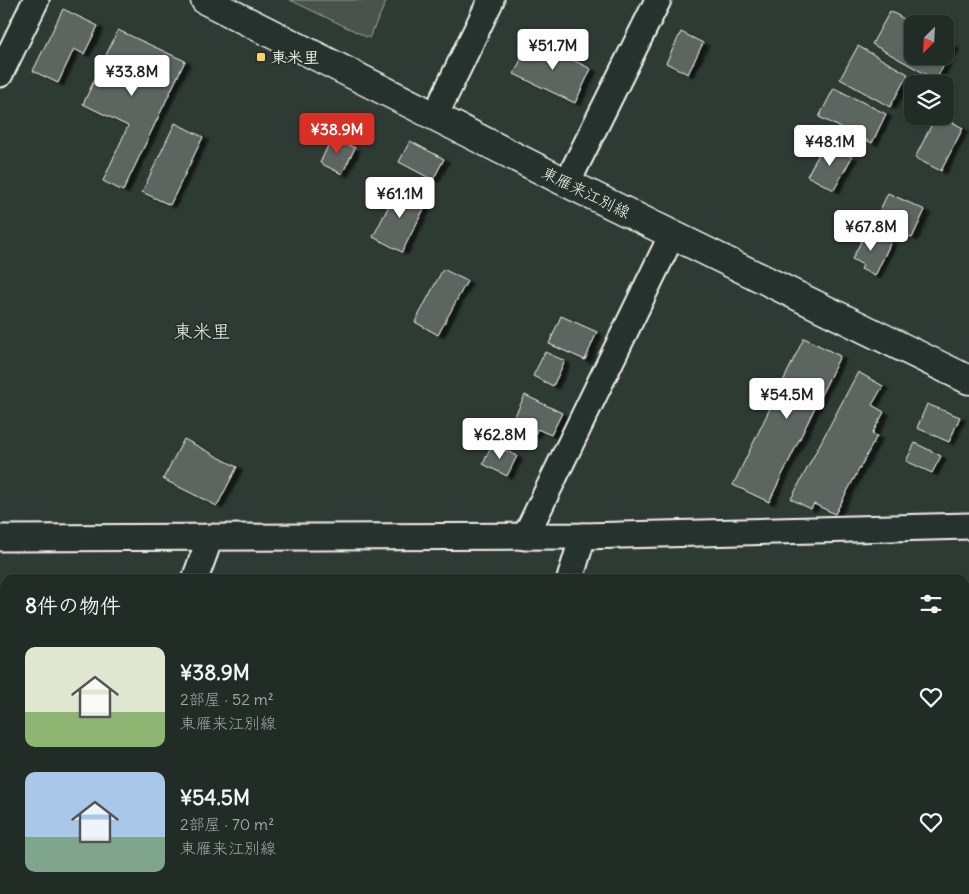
<!DOCTYPE html>
<html lang="ja">
<meta charset="utf-8">
<style>
:root{--surface:#222c27;--page:#2e3833;--text:#f1f3f6;--muted:#a2a7a7;--line:#3f4844;--accent:#d93025}
body{margin:0;font-family:Delius,"Klee One",sans-serif;background:var(--page);color:var(--text);height:100vh;display:flex;flex-direction:column;font-size:19px;white-space:nowrap}
*{box-sizing:border-box;margin:0}
p{font-size:16px;color:var(--muted)}
.icon{flex:none;width:28px;height:28px;fill:none;stroke:currentColor;stroke-width:2;stroke-linecap:round;stroke-linejoin:round}
.map{position:relative;flex:1;overflow:hidden}
.panel{position:absolute;left:0px;top:574px;width:970px;height:321px;display:flex;flex-direction:column;background:var(--surface);border-radius:15px 15px 0 0;box-shadow:0 1px 4px #0004,0 0 0 1px var(--line)}
.panel>*{flex:none}
.needle{width:32px;rotate:204deg}
.tools{position:absolute;left:904px;top:15px;display:grid;gap:10px}
.tools a{display:grid;place-items:center;width:50px;height:50px;border-radius:10px;background:var(--surface);box-shadow:0 1px 4px #0004,0 0 0 1px var(--line);font-size:25px}
.price{position:absolute;translate:-50% -42px;padding:0 11px;border-radius:5px;background:#fff;color:#222;font-size:16px;line-height:32px;filter:drop-shadow(0 1px 2px #0008)}
.price::after{content:'';position:absolute;left:50%;top:30px;width:15px;height:11px;margin-left:-8px;background:inherit;clip-path:polygon(0 0,100% 0,50% 100%)}
.price.active{background:var(--accent);color:#fff}
ul{padding:0;list-style:none}
li{display:flex;align-items:center;gap:15px;height:125px;padding:0 25px}
li span{display:grid;place-items:center;flex:none;width:140px;height:100px;border-radius:10px;color:#555}
li>.icon{margin-inline-start:auto}
span .icon{width:60px;height:60px;fill:#fffc;stroke-width:1}
li b{font-size:21px}
h2{display:flex;justify-content:space-between;align-items:center;height:60px;padding:0 25px;font-size:21px}
.map>svg:first-child{display:block}
</style>
<div class="map">
<svg width="969" height="894" viewBox="0 0 969 894">
<defs>
<filter id="shadow"><feDropShadow dx="5.5" dy="3" stdDeviation="1" flood-color="#0009"/></filter>
</defs>
<rect width="100%" height="100%" fill="#2e3b34"/>
<filter id="ink" filterUnits="userSpaceOnUse"><feTurbulence type="fractalNoise" baseFrequency=".02" numOctaves="2"/><feDisplacementMap in="SourceGraphic" scale="10" xChannelSelector="R" yChannelSelector="G"/><feConvolveMatrix kernelMatrix="1 2 1 2 8 2 1 2 1" color-interpolation-filters="sRGB"/></filter>
<g filter="url(#ink)">
<!-- green -->
<path fill="#48524c" stroke="#9ea29a" d="M 290,0 L 387,0 L 369,38 Z"/>
<!-- building -->
<g fill="#5c655e" stroke="#f4f1e8" filter="url(#shadow)">
<path d="M 63,9 L 98,26 L 84,54 L 74,49 L 58,83 L 33,71 Z"/>
<path d="M 890,11 L 913,24 L 912,56 L 945,56 L 945,41 L 954,46 L 936,80 L 872,44 Z"/>
<path d="M 118,30 L 185,61 L 123,191 L 103,181 L 128,126 L 83,104 Z"/>
<path d="M 681,32 L 703,43 L 688,74 L 666,63 Z"/>
<path d="M 531,39 L 591,69 L 575,103 L 514,74 Z"/>
<path d="M 858,46 L 908,74 L 890,107 L 840,79 Z"/>
<path d="M 834,88 L 886,114 L 872,143 L 819,117 Z"/>
<path d="M 936,116 L 941,116 L 963,128 L 941,171 L 915,158 Z"/>
<path d="M 175,123 L 203,137 L 170,205 L 142,192 Z"/>
<path d="M 332,137 L 355,148 L 342,174 L 320,163 Z"/>
<path d="M 410,141 L 444,159 L 433,180 L 399,162 Z"/>
<path d="M 825,143 L 852,157 L 834,190 L 807,176 Z"/>
<path d="M 400,184 L 416,192 L 413,198 L 426,205 L 402,252 L 373,237 Z"/>
<path d="M 888,193 L 925,210 L 912,238 L 885,225 L 888,219 L 878,214 Z"/>
<path d="M 867,230 L 891,242 L 875,276 L 861,269 L 863,265 L 852,259 Z"/>
<path d="M 443,269 L 467,281 L 438,335 L 415,322 Z"/>
<path d="M 561,316 L 597,332 L 585,360 L 549,344 Z"/>
<path d="M 804,338 L 840,356 L 769,502 L 733,485 Z"/>
<path d="M 545,352 L 565,361 L 553,386 L 533,376 Z"/>
<path d="M 858,372 L 883,386 L 872,405 L 884,412 L 872,434 L 877,436 L 835,514 L 814,504 L 811,509 L 791,499 Z"/>
<path d="M 525,395 L 562,413 L 551,435 L 537,429 L 535,435 L 523,430 L 526,423 L 514,418 Z"/>
<path d="M 927,404 L 960,417 L 949,442 L 917,428 Z"/>
<path d="M 184,439 L 237,467 L 217,506 L 163,479 Z"/>
<path d="M 915,443 L 941,456 L 932,473 L 906,461 Z"/>
<path d="M 492,444 L 517,456 L 507,476 L 483,464 Z"/>
</g>
<g fill="none" stroke-linecap="round" stroke-linejoin="round">
<defs>
<path id="lane" d="M 660,894 L 662,890"/>
<g id="street">
<path d="M 0,74 L 36,0"/>
<path d="M 435,116 L 491,0"/>
<path d="M 567,183 L 658,0"/>
<path d="M 525,537 L 672,235"/>
<path d="M 0,538 L 583,536 L 969,526"/>
<path d="M 195,579 L 210,538"/>
<path d="M 570,579 L 583,536"/>
<path d="M 0,778 L 5,778"/>
<path d="M 965,787 L 969,787"/>
</g>
<path id="secondary" d="M 205,0 L 567,183 L 969,380"/>
<g id="highway">
<path d="M 0,627 L 5,627"/>
<path d="M 965,633 L 969,633"/>
<path d="M 0,673 L 5,673"/>
<path d="M 965,674 L 969,674"/>
</g>
</defs>
<!-- lane casing -->
<use href="#lane" stroke="#f4f1e8" stroke-width="16"/>
<!-- street casing -->
<use href="#street" stroke="#f4f1e8" stroke-width="29"/>
<!-- secondary casing -->
<use href="#secondary" stroke="#f4f1e8" stroke-width="31"/>
<!-- highway casing -->
<use href="#highway" stroke="#f4f1e8" stroke-width="31"/>
<!-- lane -->
<use href="#lane" stroke="#26332d" stroke-width="12"/>
<!-- street -->
<use href="#street" stroke="#26332d" stroke-width="25"/>
<!-- secondary -->
<use href="#secondary" stroke="#26332d" stroke-width="28"/>
<!-- highway -->
<use href="#highway" stroke="#26332d" stroke-width="28"/>
</g>
</g>
<!-- markers -->
<rect fill="#ffd166" stroke="#26332d" stroke-width="2" x="256" y="52" width="10" height="10" rx="2.5"/>
<g text-anchor="middle" dominant-baseline="central" stroke-width="4" stroke-linejoin="round" paint-order="stroke">
<!-- poi labels -->
<g font-size="16" font-weight="bold" fill="#f4f1e8" stroke="#26332d" text-anchor="start">
<text x="271" y="57">東米里</text>
</g>
<!-- street labels -->
<g font-size="16" fill="#f4f1e8" stroke="#26332d">
<text transform="translate(586 192) rotate(26)">東雁来江別線</text>
</g>
<!-- quarter labels -->
<g font-size="19" fill="#f4f1e8" stroke="#26332d">
<text x="202" y="331">東米里</text>
</g>
</g>
</svg>
<div class="tools">
<a><svg class="needle" viewBox="-14 -14 28 28"><path d="M0-13l5 13h-10z" fill="#e53935"/><path d="M0 13l5-13h-10z" fill="#a2a7a7"/></svg></a>
<a><svg class="icon" aria-label="layers" viewBox="0 0 24 24"><path d="M12 4l9 5-9 5-9-5zM3 14l9 5 9-5"/></svg></a>
</div>
<b class="price" style="left:553px;top:71px">¥51.7M</b>
<b class="price" style="left:132px;top:97px">¥33.8M</b>
<b class="price active" style="left:337px;top:155px">¥38.9M</b>
<b class="price" style="left:830px;top:167px">¥48.1M</b>
<b class="price" style="left:400px;top:219px">¥61.1M</b>
<b class="price" style="left:871px;top:252px">¥67.8M</b>
<b class="price" style="left:787px;top:420px">¥54.5M</b>
<b class="price" style="left:500px;top:460px">¥62.8M</b>
<section class="panel">
<h2>8件の物件<svg class="icon" aria-label="filters" viewBox="0 0 24 24"><path d="M4 7h16M4 17h16"/><circle cx="9" cy="7" r="2"/><circle cx="15" cy="17" r="2"/></svg></h2>
<ul>
<li><span style="background:linear-gradient(#dfe7d0 65%,#8fb573 0)"><svg class="icon" aria-label="home" viewBox="0 0 24 24"><path d="M3 11l9-7 9 7M6 9v11h12V9"/></svg></span><div><b>¥38.9M</b><p>2部屋 · 52 m²</p><p>東雁来江別線</p></div><svg class="icon" aria-label="heart" viewBox="0 0 24 24"><path d="M12 20l-8-8c-3-5 5-10 8-4 3-6 11-1 8 4z"/></svg></li>
<li><span style="background:linear-gradient(#a9c7e8 65%,#7fa58c 0)"><svg class="icon" aria-label="home" viewBox="0 0 24 24"><path d="M3 11l9-7 9 7M6 9v11h12V9"/></svg></span><div><b>¥54.5M</b><p>2部屋 · 70 m²</p><p>東雁来江別線</p></div><svg class="icon" aria-label="heart" viewBox="0 0 24 24"><path d="M12 20l-8-8c-3-5 5-10 8-4 3-6 11-1 8 4z"/></svg></li>
</ul>
</section>
</div>
